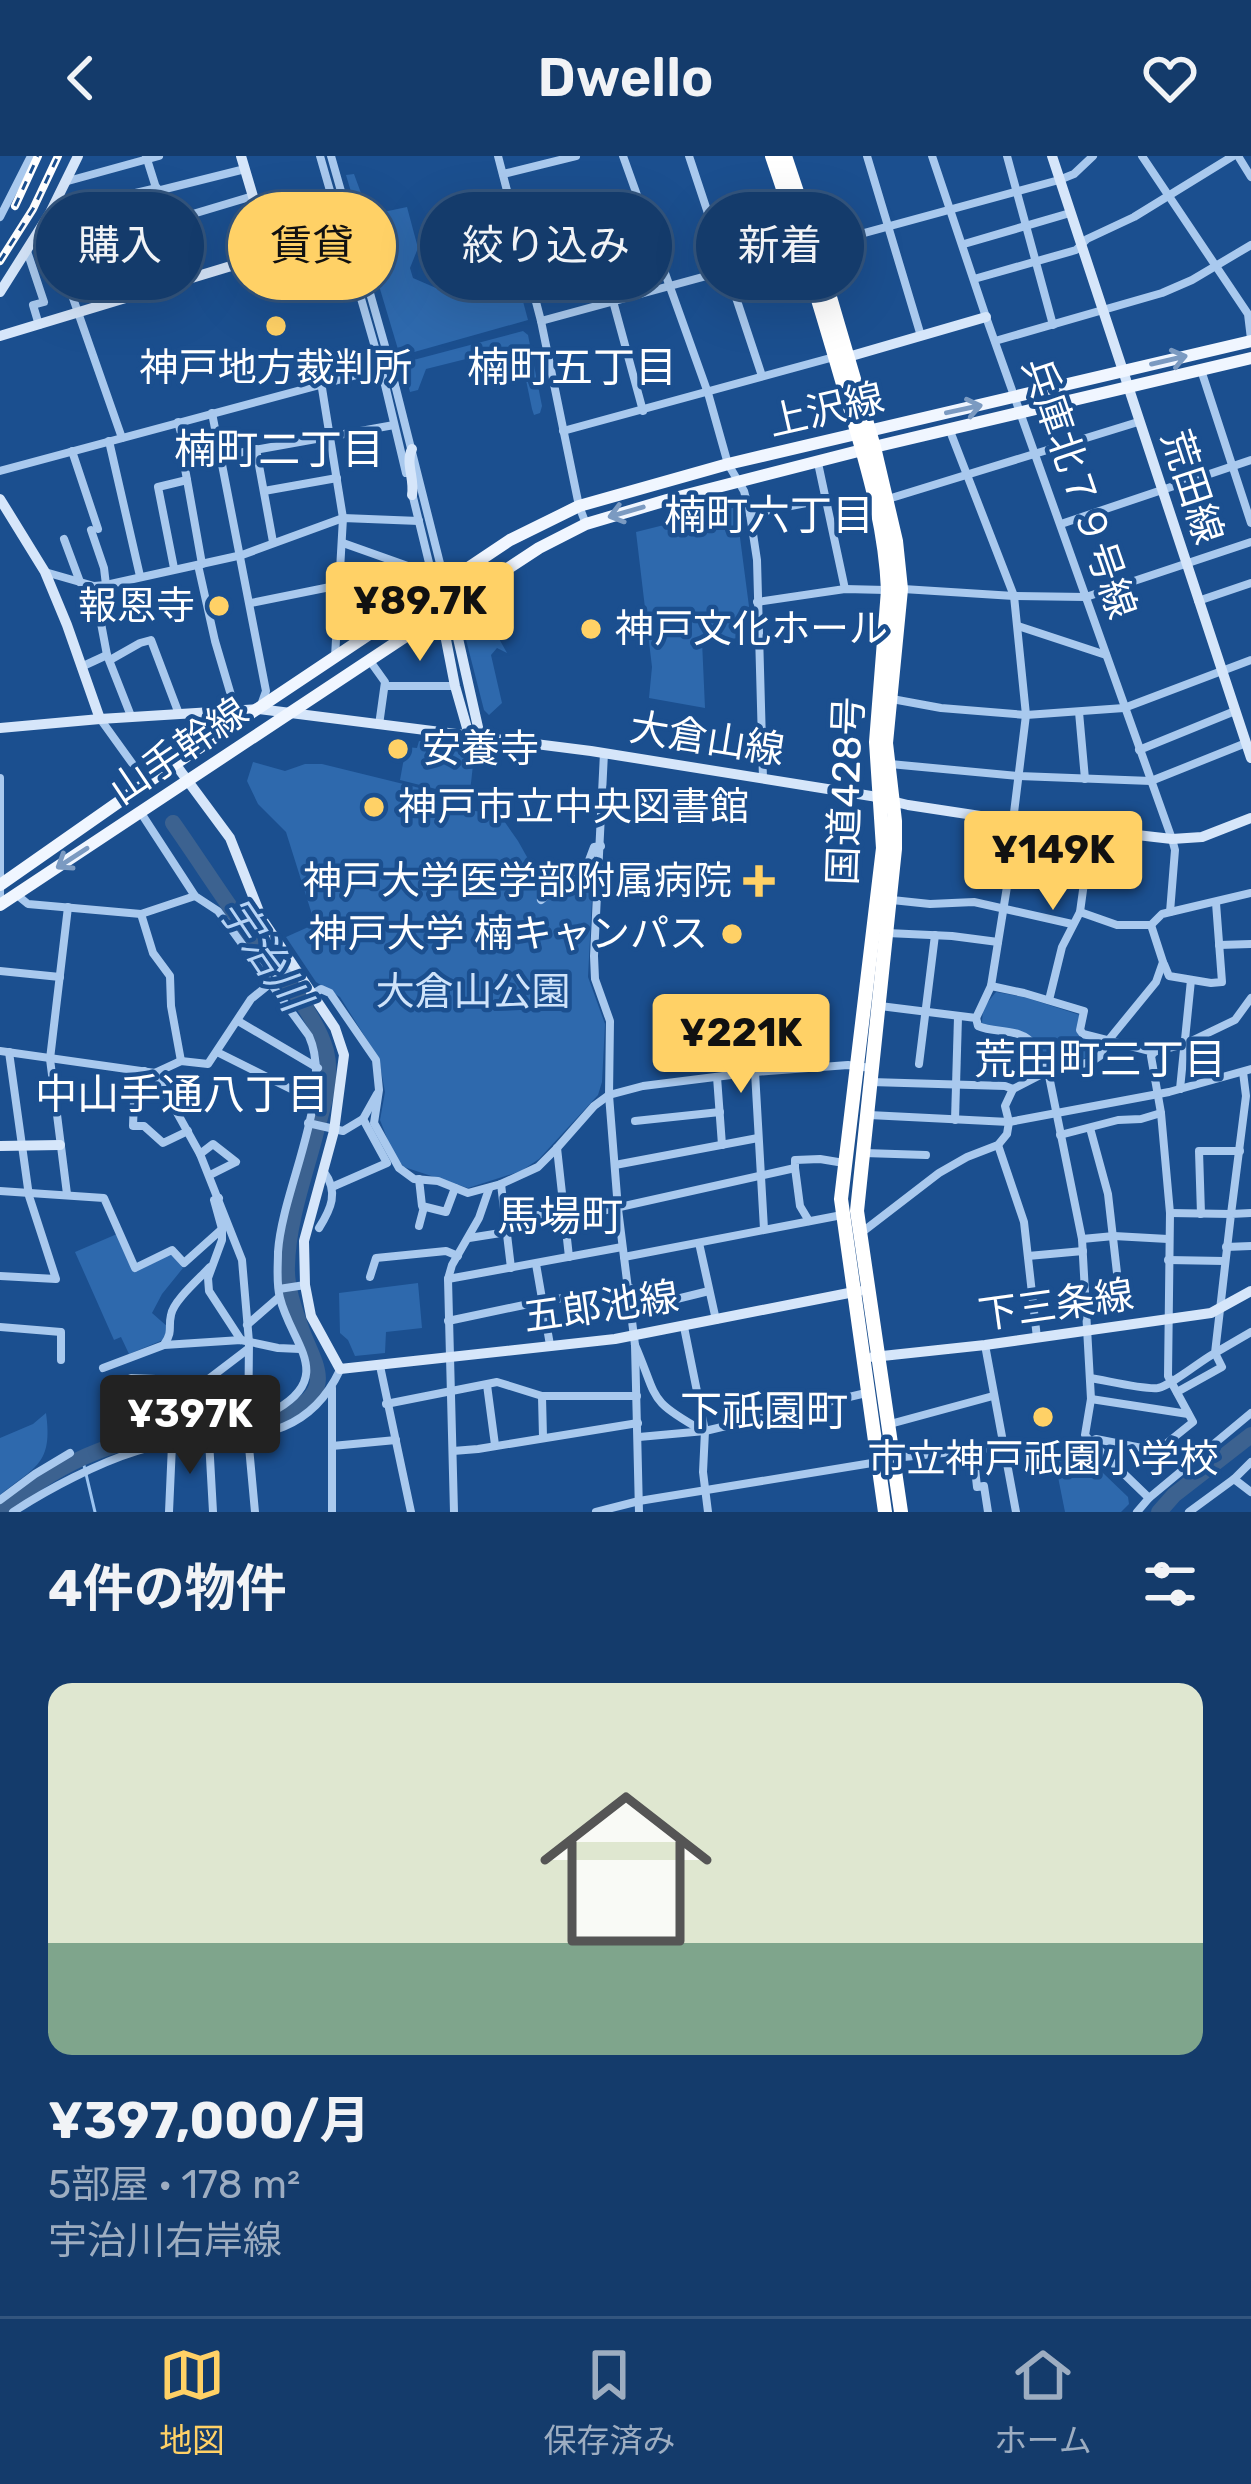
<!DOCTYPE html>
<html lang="ja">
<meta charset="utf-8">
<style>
:root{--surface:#143b6b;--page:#214673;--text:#f1f3f6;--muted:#9dadc1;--line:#33557e;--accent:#ffd166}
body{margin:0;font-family:Rubik,"Noto Sans JP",sans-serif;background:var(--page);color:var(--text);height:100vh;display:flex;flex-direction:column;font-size:45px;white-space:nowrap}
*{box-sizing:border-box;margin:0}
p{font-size:39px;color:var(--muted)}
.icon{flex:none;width:66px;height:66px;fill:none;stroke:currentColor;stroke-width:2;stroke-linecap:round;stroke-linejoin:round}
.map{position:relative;height:1356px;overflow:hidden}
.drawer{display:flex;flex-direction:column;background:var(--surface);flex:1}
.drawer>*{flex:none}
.top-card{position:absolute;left:36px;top:36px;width:1179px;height:108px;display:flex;gap:24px}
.price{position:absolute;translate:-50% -102px;padding:0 27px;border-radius:12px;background:var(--accent);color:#111;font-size:39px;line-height:78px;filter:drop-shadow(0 3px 6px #0008)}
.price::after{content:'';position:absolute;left:50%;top:72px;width:36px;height:27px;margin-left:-18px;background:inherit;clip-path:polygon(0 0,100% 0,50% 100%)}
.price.selected{background:#222;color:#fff}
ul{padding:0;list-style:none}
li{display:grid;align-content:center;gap:24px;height:636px;padding:0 48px}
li+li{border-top:3px solid var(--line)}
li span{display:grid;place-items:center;height:372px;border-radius:24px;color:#555}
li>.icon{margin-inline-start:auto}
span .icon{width:216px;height:216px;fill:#fffc;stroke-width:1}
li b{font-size:51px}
h2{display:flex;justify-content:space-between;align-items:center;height:144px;padding:0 48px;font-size:51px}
.tag{padding:0 42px;border-radius:54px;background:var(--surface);box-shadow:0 12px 48px #0002,0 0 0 3px var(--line);font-size:42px;line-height:108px}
.tag.selected{background:var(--accent);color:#111}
header{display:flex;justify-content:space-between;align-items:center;height:156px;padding:0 48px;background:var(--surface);font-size:54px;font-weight:600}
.tabs{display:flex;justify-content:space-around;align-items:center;height:168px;border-top:3px solid var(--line);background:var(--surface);font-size:33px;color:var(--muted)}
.tabs a{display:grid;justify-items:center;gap:6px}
.tabs .selected{color:var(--accent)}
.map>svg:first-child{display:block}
</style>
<header><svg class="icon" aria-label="back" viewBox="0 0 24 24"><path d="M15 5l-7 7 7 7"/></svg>Dwello<svg class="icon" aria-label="heart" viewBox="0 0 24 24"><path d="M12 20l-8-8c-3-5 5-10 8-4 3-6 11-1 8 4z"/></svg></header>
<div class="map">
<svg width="1251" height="1356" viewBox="0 0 1251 1356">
<rect width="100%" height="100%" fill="#1b4f8f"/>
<!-- green -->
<g fill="#2e69ad">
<path d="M 354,18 L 369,59 L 407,51 L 418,92 L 410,112 L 413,122 L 436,132 L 454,128 L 460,110 L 447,69 L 484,59 L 488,67 L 501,63 L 528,164 L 400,200 L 346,19 Z"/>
<path d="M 523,175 L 528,179 L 542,250 L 540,257 L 534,259 L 532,253 L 520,195 L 510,192 L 426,213 L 418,234 L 410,236 L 402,207 Z"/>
<path d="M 736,351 L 753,481 L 702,485 L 705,552 L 649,542 L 652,511 L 636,376 Z"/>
<path d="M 483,454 L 507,497 L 497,492 L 491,499 L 502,547 L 489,559 L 484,554 L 462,468 L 464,465 L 470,469 L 475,462 L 474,460 Z"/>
<path d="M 419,585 L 444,590 L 475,591 L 468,654 L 490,657 L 495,652 L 518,685 L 536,717 L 541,733 L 544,735 L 542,740 L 547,745 L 588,713 L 594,704 L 588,821 L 605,868 L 602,926 L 598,939 L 539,1003 L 521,1015 L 468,1032 L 404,1011 L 393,998 L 380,964 L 385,936 L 379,903 L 340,841 L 316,826 L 286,781 L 315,768 L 286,676 L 258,648 L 247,625 L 253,606 L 285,615 L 305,608 L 322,608 L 440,637 L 440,634 L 400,624 L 406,591 L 417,592 Z"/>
<path d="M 996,836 L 1024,841 L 1080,859 L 1077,873 L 1101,886 C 1091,906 1073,906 1052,910 L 1045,906 C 1031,862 1013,881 982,867 L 983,852 Z"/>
<path d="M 117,1078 L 134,1116 L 171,1098 L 183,1112 L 162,1138 L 152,1157 L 169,1172 L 163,1184 L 129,1198 L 121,1181 L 114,1184 L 75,1096 Z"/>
<path d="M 418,1127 L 422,1172 L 386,1176 L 385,1197 L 355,1200 L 348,1184 L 340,1177 L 339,1137 Z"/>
<path d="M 46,1257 C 53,1308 36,1310 0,1339 L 0,1282 L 33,1268 Z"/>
<path d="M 1078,1293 L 1128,1341 L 1129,1348 L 1121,1356 L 1065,1356 L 1053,1296 Z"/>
</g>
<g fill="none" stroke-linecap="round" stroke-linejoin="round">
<!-- stream -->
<path stroke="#9cc4f0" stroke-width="3" d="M 82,1301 L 95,1356"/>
<!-- river -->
<g stroke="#3c6290" stroke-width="16">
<path d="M 2,1356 C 61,1300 129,1279 209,1270 C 239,1266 271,1267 298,1251 C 335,1230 311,1202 301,1172 C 294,1153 286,1130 287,1110 C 288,1064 305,1020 316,976 C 323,950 333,922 326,895 C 314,851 262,796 235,758 C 214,728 194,697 173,667"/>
<path d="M 1159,1356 L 1174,1339 L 1251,1279"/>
</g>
<!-- street -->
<g stroke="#a9c9ee" stroke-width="8">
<path d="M 146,0 L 185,124"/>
<path d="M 320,0 L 381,212 L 406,317"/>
<path d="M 331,0 L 387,197 L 451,451"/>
<path d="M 498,0 L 541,165 L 579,350 L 586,368"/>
<path d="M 623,0 L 708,237 L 728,308 L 744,335 L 750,358 L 757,404 L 763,623"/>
<path d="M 689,0 L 762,220"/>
<path d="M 867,0 L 921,180"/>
<path d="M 932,0 L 986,161 L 1172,683 L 1175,694 L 1170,756"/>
<path d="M 1007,0 L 1053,169"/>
<path d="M 1142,0 L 1248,158 L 1251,183"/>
<path d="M 1238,0 L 1251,21"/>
<path d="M 503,18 L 576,0"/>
<path d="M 68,25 L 159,0"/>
<path d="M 157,35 L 245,13"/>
<path d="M 50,57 L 157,32"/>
<path d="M 0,61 L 31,0"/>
<path d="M 46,65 L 122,282"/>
<path d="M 102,84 L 119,144"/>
<path d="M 964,88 L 1070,57"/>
<path d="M 27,95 L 44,146 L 33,149 L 39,169"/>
<path d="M 59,98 L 253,40"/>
<path d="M 974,123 L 1076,94 L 1087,83 L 1134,61 L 1233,0"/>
<path d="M 613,145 L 643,255"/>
<path d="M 541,165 L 1059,24 L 1074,18 L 1093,0"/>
<path d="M 995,185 L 1162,137 L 1192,124 L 1251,89"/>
<path d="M 1201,214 L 1251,367"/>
<path d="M 321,226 L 343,362 L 335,501"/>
<path d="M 212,257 L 266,535 L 261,549"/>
<path d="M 178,266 L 186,296 L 184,307 L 202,408"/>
<path d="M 563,275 L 834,201"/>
<path d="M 950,275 L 1014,440 L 1026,559 L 1013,665 L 1015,681 L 991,830 L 976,862"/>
<path d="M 109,285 L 140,420"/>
<path d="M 256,293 L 273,386"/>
<path d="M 72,295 L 98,373"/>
<path d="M 221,300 L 394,269"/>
<path d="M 818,307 L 845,433"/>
<path d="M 0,315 L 383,212"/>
<path d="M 264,335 L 337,322"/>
<path d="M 412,337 L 441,456"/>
<path d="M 888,343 L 1138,266"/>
<path d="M 750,358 L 827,343"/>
<path d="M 1061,368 L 1251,304"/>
<path d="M 91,374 L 104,412 L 106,429"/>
<path d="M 64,383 L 80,426"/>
<path d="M 343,387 L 419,414 L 430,411"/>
<path d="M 198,409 L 215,485 L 236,556"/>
<path d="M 174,412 L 158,331 L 187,324"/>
<path d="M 45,416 L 94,430 L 106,429 L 242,399 L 343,362 L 419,365"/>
<path d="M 94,430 L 107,499 L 131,560"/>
<path d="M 903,433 L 1014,440 L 1086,441 L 1251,386"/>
<path d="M 1198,445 L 1251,427"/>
<path d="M 757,446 L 845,433 L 886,434"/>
<path d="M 251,447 L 340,429"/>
<path d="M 1018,470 L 1106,499"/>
<path d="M 110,504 L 140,487 L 151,484 L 179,558"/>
<path d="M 370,505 L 385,526 L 379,569"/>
<path d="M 81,511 L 107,499"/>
<path d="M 385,530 L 455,530"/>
<path d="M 892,543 L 941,552 L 1026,559 L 1124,552 L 1251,504"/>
<path d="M 1079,556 L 1085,623"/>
<path d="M 101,564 L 132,607"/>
<path d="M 1139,594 L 1235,555"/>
<path d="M 604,597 L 594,800 L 595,823 L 610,865 L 609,939 L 618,1053 L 635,1189 L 639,1356"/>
<path d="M 890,608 L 1019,620 L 1151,625 L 1246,587"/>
<path d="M 0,622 L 0,744"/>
<path d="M 141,657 L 195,740 L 218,755 L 309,880 C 335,938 282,1033 278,1096 C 278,1110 276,1128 280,1142 C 291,1187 335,1219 277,1253 L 168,1264 L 129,1272 L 109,1233 L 131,1222 L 206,1225"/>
<path d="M 17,739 L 28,748 L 141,758 L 195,740"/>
<path d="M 541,744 L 588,707 L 594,691 L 601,690"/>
<path d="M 892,744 L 930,748 L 974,746 L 1072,768"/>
<path d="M 1080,756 L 1117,769 L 1151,769 L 1162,758 L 1251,737"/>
<path d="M 141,758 L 153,797 L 170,820 L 171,850 L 181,905"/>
<path d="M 887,777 L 952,780 L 998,786"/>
<path d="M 1219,789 L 1251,788"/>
<path d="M 1164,808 L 1169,820 L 1211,827 L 1222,826 L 1216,747"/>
<path d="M 0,815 L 60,821"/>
<path d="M 991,830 L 1024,837 L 1084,855 L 1080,874 L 1083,878 L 1154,896 L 1185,888 L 1235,864 L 1251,842"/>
<path d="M 313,838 L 321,833 L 330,837 L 376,904 L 379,934 L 374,967 L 399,1012 L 414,1023 L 438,1025 L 468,1037 L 501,1028 L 538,1011 L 557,992 L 594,950 L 609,939 L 643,930 L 755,916 L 848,909 L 871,912"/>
<path d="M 1049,844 L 1062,791 L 1080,756 L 1091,676"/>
<path d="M 880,850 L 976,862 L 978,870 C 996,878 1021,871 1034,889 C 1040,898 1040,907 1048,915 L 1082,1083 L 1091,1243 L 1085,1279 L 1091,1286"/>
<path d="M 238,865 L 318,912"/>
<path d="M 0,895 L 155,917"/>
<path d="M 217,896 L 313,944"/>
<path d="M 919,908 L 935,779"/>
<path d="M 144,915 L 142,943 L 134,944 L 133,970 L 144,970 L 163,987 L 188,975"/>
<path d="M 755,916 L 764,1073"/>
<path d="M 155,917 L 200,998 L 242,1104 L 249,1186 L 248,1280 L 255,1356"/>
<path d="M 155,917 L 181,905 L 208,908 L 251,843 L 292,810"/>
<path d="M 717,921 L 722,989"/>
<path d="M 871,926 L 1005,930 L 1013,933"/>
<path d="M 1180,933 L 1191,824"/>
<path d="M 869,959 L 1009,966 L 1169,936 L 1251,913"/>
<path d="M 955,964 L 958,861"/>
<path d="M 635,965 L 720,956"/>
<path d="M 1009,966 L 1005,950 L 1013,933 L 1048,915 L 1091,906 L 1100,900 L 1107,886 L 1156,826 L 1163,806 L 1151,769"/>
<path d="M 308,967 L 343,975 L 363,963 L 377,938"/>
<path d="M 1090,972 L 1108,1038 L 1117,1117"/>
<path d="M 1060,979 L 1118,964 L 1141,963 L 1161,957"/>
<path d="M 998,989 L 1024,1066 L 1037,1182"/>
<path d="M 557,992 L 569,1101"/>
<path d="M 864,997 L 926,999"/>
<path d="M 200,998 L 213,988 L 236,1006 L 210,1019"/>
<path d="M 615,1009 L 758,982"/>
<path d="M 795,1012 L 800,1050 L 809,1065"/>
<path d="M 419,1023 L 422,1050 L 446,1056 L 455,1032"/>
<path d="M 501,1028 L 511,1112"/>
<path d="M 332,1031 L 387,1007 L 363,963"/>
<path d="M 0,1035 L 104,1042 L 135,1112 L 172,1094 L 184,1107 L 222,1073"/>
<path d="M 67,1038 L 50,903 L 68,751"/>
<path d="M 219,1042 L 214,1044 L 222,1073 L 222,1084 L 208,1122 L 209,1135 L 241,1184"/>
<path d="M 1170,1057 L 1231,1058 L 1246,940 L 1243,916"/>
<path d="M 1201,1058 L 1199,995 L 1240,995"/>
<path d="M 512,1062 L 566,1056"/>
<path d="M 566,1063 L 795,1012 L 795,1004 L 820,1003 L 844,1007"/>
<path d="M 419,1070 L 424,1051"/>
<path d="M 319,1072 C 331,1053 339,1036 324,1016"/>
<path d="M 861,1077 L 939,1017 L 967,1001 L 998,989 L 1007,978 L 1009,966"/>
<path d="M 469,1082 L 507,1076"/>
<path d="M 1082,1083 L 1114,1080 L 1168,1083"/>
<path d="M 699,1087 L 716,1164"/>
<path d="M 1226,1091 L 1251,1090"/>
<path d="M 1028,1100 L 1083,1095"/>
<path d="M 624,1101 L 842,1059"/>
<path d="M 1168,1104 L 1224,1105"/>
<path d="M 536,1108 L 550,1189"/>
<path d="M 0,1120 L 56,1123 L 29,1040 L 9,896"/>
<path d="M 370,1121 L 376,1102 L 446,1095 L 458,1100"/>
<path d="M 448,1123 L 622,1091"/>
<path d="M 279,1133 L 305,1129"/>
<path d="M 632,1154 L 709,1135"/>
<path d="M 448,1165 L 543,1145 L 630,1132"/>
<path d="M 247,1169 L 278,1142"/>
<path d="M 0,1171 L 61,1176 L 61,1204"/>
<path d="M 684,1171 L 705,1275 L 703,1316 L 708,1356"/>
<path d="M 165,1187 C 173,1175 168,1172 171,1159 C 173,1145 200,1122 210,1111"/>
<path d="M 635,1189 C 659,1244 646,1243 703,1275"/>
<path d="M 985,1189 L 1016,1356"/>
<path d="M 380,1210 L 411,1356"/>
<path d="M 103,1212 L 164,1189 L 241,1184 L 278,1192 L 300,1193"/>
<path d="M 1090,1222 C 1105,1224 1144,1234 1158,1232 C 1172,1229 1200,1205 1215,1197 L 1231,1058 L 1251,1057"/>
<path d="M 487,1229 L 495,1289"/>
<path d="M 332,1232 L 332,1356"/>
<path d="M 1177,1236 L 1222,1211 L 1215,1197 L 1251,1176"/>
<path d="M 542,1241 L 543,1281"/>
<path d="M 1091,1243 L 1188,1258"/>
<path d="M 386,1248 L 497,1226 L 542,1240 L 637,1240"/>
<path d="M 125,1263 L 188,1249 L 198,1240 L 206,1225 L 248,1193"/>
<path d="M 168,1264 L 172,1289 L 169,1356"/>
<path d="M 890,1268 L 993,1240"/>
<path d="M 639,1281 L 705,1275 L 866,1237"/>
<path d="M 209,1284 L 213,1356"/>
<path d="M 1091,1286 L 1096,1283 L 1157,1295 L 1193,1266 L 1168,1220 L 1170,1057 L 1161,957 L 1151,900 L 1154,896"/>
<path d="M 1091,1286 L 1149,1342"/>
<path d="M 332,1290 L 396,1284"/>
<path d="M 973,1294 L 977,1331 L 984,1330 L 988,1356"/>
<path d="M 453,1295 L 478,1293 L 638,1267"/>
<path d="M 894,1302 L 1002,1291"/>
<path d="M 1234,1323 L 1251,1336"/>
<path d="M 0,1344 L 35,1318 L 70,1297"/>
<path d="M 13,1356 C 48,1333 98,1307 137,1295 C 214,1270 297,1305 340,1214"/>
<path d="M 454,1356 L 448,1123 L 452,1109 L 479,1062 L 489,1033"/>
<path d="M 596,1356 L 639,1345 L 878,1306"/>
<path d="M 1137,1356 L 1149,1342 L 1251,1257"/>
<path d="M 1189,1356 L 1234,1323 L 1251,1306"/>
</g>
<!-- secondary -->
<g stroke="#d6e6fa" stroke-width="10">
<path d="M 241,0 L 270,98"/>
<path d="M 1052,0 L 1251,602"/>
<path d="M 0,136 L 50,57 L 78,0"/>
<path d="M 0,180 L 353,73"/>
<path d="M 848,201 L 986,161"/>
<path d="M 412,293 C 405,307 415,323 412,339"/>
<path d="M 0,343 L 45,416 L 67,469 L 100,563"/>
<path d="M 451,451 L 480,580"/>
<path d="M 441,458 L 455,530 L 469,579"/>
<path d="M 0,572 L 100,563 L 259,553 L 591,595 L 871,640 L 908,649 L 1013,665 L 1172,683 L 1202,681 L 1251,662"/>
<path d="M 176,609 L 230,682 L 262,763 L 335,872 L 344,899 L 334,975 L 304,1085 L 305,1129 L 311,1160 L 340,1213 L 615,1183 L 859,1135"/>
<path d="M 0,990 L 60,989"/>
<path d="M 873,1201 L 985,1189 L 1211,1157 L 1251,1135"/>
</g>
<!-- primary -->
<g stroke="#f0f6ff" stroke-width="12">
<path d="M 0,729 L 133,636 L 510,384 L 579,350 L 728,308 L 1251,185"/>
<path d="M 0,749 L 495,421 L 539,392 L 586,368 L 667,344 L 874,291 L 1251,202"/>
</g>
<!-- highway -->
<g stroke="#fff" stroke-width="14">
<path d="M 772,0 C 798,76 821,152 843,228 C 863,296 885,363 888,434 L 876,586 L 883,692 L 841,1043 L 885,1356"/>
<path d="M 785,0 L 815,90 L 874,291 L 896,385 L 901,433 L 886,587 L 895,665 L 895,693 L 857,1055 L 901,1356"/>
</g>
<defs>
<g id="rail">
<path d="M 15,50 L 38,0"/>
<path d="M 0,105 L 33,53 L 58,0"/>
</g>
</defs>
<!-- rail casing -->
<use href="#rail" stroke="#fff" stroke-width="8"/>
<!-- rail -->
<use href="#rail" stroke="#1b4f8f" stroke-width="3" stroke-dasharray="9" stroke-linecap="butt"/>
</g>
<!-- one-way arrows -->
<defs><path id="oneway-shaft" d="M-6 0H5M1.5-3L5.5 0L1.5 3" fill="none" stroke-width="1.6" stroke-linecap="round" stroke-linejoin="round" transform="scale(3)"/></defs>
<g stroke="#7b9ac1">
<use href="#oneway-shaft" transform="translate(1169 204) rotate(-13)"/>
<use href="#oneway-shaft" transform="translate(964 253) rotate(-12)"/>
<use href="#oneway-shaft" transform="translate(626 356) rotate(164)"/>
<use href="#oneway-shaft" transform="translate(72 702) rotate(147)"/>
</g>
<!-- markers -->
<g fill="#ffd166" stroke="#1b4f8f" stroke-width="4.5">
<circle cx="276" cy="170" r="12"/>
<circle cx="219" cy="450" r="12"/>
<circle cx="591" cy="473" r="12"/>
<circle cx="398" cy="593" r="12"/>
<circle cx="374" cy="651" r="12"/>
<path d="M753 707h12v12h12v12h-12v12h-12v-12h-12v-12h12z"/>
<circle cx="732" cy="778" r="12"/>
<circle cx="1043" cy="1261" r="12"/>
</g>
<g text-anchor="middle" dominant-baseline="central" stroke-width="9" stroke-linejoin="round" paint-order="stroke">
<!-- poi labels -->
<g font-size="39" fill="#fff" stroke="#1b4f8f" text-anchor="end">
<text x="276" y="212" text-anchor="middle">神戸地方裁判所</text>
<text x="195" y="450">報恩寺</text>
<text x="615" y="473" text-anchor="start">神戸文化ホール</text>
<text x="422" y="593" text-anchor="start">安養寺</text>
<text x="398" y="651" text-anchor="start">神戸市立中央図書館</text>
<text x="732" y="725">神戸大学医学部附属病院</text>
<text x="708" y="778">神戸大学 楠キャンパス</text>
<text x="1043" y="1303" text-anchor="middle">市立神戸祇園小学校</text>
</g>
<!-- street labels -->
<g font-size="39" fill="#fff" stroke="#1b4f8f">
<text transform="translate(826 254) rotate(-13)">上沢線</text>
<text transform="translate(1192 331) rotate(72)">荒田線</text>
<text transform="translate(1079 332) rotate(71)">兵庫北７９号線</text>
<text transform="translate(707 583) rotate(9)">大倉山線</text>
<text transform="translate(179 595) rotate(-34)">山手幹線</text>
<text transform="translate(846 635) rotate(-88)">国道428号</text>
<text transform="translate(1056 1149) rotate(-8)">下三条線</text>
<text transform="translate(601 1151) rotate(-8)">五郎池線</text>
</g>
<!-- park labels -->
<g font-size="39" fill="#cfe3fa" stroke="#1b4f8f">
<text x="473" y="836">大倉山公園</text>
</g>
<!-- neighbourhood labels -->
<g font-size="42" fill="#fff" stroke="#1b4f8f">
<text x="572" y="212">楠町五丁目</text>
<text x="279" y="294">楠町二丁目</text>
<text x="769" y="360">楠町六丁目</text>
<text x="1100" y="904">荒田町三丁目</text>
<text x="182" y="939">中山手通八丁目</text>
<text x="560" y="1061">馬場町</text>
<text x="764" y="1256">下祇園町</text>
</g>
<!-- water labels -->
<g font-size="42" font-style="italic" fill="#b5d3f5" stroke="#1b4f8f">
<text transform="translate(264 798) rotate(56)">宇治川</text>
</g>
</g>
</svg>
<b class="price" style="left:420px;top:508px">¥89.7K</b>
<b class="price" style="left:1053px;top:757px">¥149K</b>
<b class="price" style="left:741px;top:940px">¥221K</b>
<b class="price selected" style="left:190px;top:1321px">¥397K</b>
<div class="top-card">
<a class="tag">購入</a>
<a class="tag selected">賃貸</a>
<a class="tag">絞り込み</a>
<a class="tag">新着</a>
</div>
</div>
<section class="drawer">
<h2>4件の物件<svg class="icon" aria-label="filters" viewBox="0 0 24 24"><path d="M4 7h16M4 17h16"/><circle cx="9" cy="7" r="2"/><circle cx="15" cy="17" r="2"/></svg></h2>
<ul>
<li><span style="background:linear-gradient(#dfe7d0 70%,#7fa58c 0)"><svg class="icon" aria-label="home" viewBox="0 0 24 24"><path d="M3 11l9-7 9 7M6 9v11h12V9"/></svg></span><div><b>¥397,000/月</b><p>5部屋 · 178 m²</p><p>宇治川右岸線</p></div></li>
</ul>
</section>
<nav class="tabs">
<a class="selected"><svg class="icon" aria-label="map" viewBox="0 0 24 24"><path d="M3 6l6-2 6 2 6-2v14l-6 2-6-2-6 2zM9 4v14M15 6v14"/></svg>地図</a>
<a><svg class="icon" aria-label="saved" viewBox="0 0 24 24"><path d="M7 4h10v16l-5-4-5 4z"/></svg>保存済み</a>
<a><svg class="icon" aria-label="home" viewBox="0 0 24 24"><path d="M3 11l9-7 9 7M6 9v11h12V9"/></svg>ホーム</a>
</nav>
